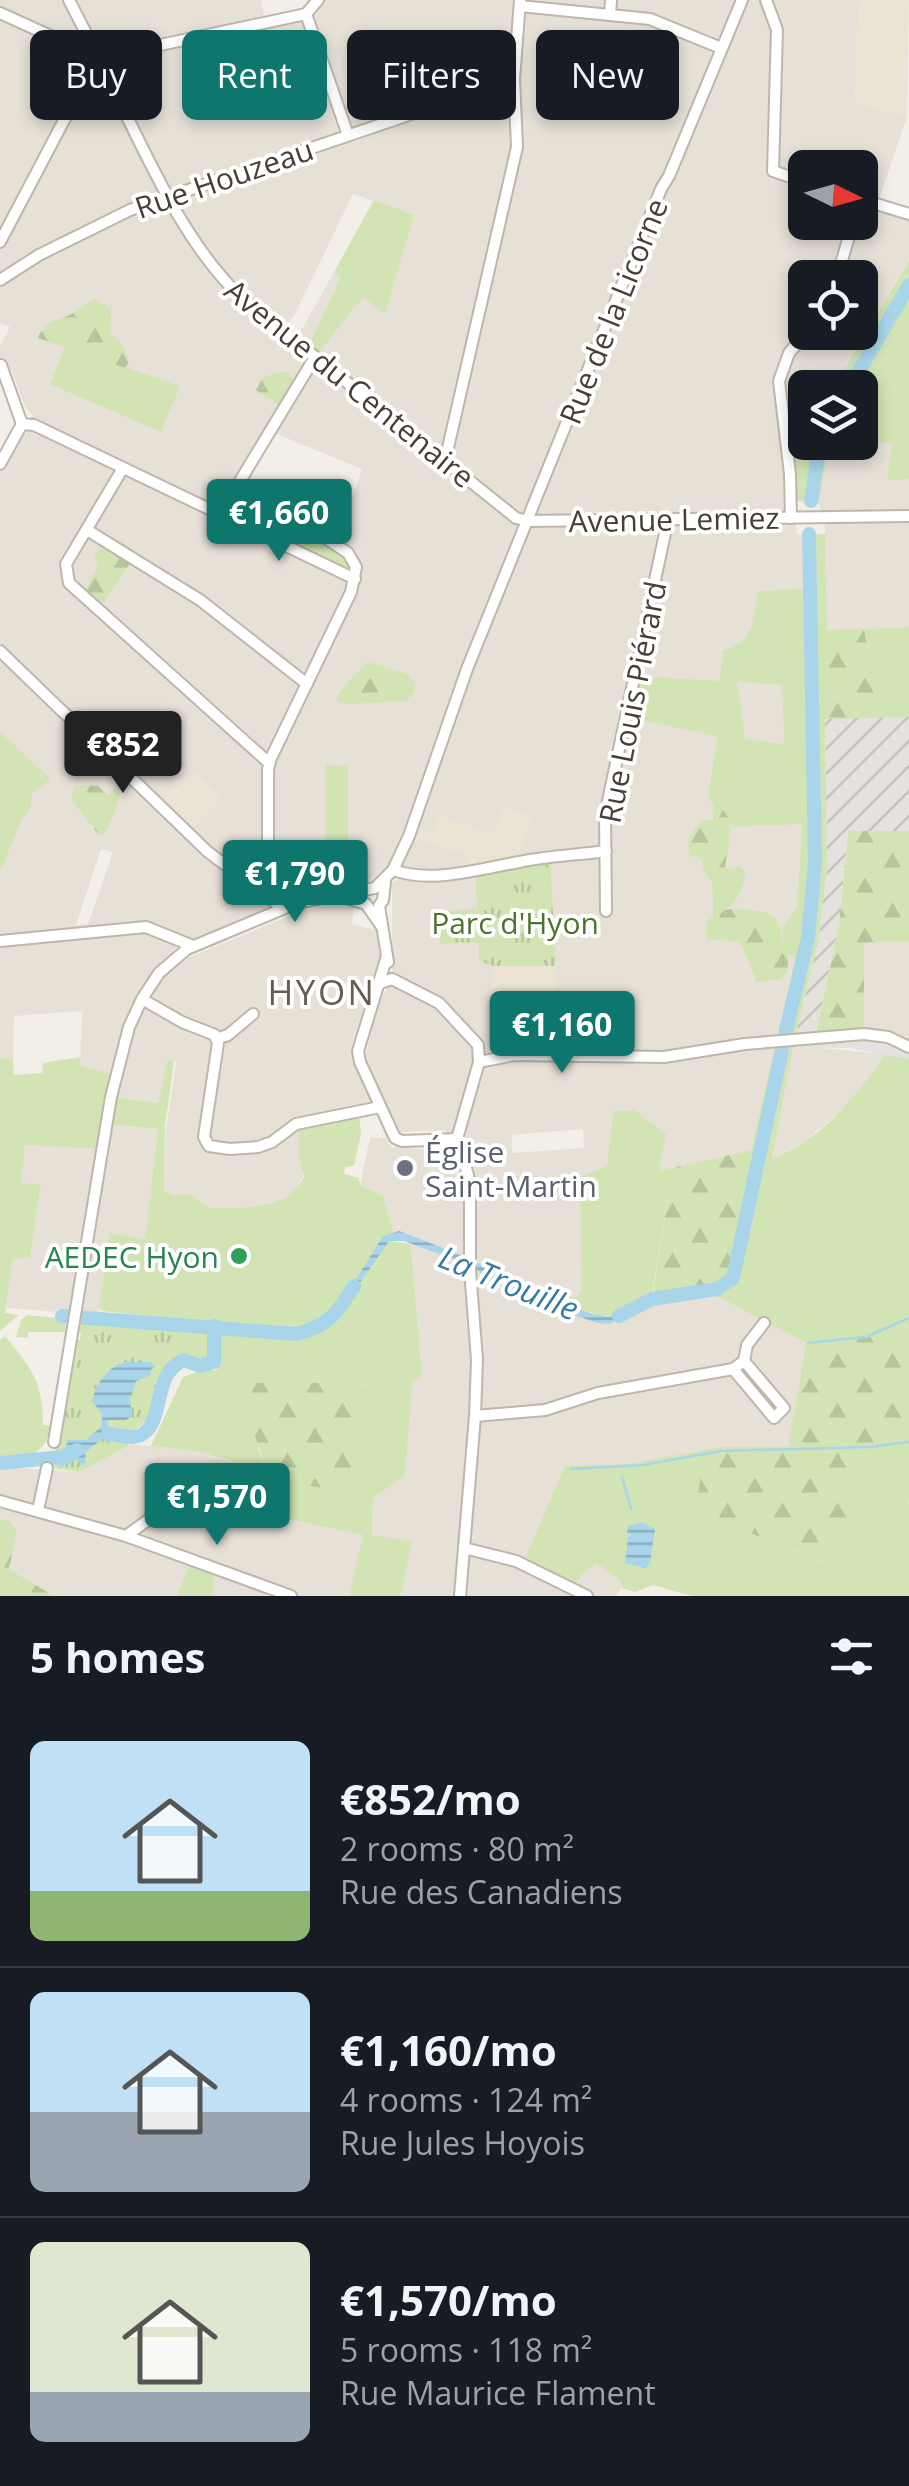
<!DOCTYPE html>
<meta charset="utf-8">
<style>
:root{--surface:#171b24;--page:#242831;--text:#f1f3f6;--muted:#9ea1a6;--line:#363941;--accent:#0f766e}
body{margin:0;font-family:"Open Sans",sans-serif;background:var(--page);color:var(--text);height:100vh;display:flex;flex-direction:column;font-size:38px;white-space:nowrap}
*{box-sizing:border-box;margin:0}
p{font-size:32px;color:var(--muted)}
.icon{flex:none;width:55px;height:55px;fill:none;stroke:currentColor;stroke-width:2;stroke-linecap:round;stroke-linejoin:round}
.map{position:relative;height:1596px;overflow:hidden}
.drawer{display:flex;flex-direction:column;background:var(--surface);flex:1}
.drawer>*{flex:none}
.guide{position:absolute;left:30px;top:30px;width:850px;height:90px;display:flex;gap:20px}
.needle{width:65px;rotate:95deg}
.controls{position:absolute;left:788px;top:150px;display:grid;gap:20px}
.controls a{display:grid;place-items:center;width:90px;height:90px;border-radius:15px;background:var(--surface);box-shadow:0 5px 15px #0003;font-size:50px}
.price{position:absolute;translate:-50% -85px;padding:0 22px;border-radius:10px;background:var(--accent);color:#fff;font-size:32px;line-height:65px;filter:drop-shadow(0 2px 5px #0008)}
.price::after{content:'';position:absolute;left:50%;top:60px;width:30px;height:22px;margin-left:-15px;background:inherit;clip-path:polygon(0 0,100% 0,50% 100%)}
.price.active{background:#222;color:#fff}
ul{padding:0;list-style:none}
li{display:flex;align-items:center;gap:30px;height:250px;padding:0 30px}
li+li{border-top:2px solid var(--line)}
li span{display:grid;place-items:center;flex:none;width:280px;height:200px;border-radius:15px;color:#555}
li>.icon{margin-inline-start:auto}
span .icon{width:120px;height:120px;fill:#fffc;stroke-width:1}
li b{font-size:42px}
h2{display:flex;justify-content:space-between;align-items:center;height:120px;padding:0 30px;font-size:42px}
.pill{padding:0 35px;border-radius:15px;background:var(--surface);box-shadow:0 5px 15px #0003;font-size:35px;line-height:90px}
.pill.active{background:var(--accent);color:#fff}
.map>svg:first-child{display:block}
</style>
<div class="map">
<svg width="909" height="1596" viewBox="0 0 909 1596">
<defs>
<pattern id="industrial-furrows" width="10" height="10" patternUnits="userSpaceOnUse" patternTransform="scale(2.5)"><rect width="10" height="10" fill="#e5e1dd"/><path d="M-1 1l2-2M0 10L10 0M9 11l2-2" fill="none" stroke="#c6c2be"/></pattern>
<pattern id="forest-firs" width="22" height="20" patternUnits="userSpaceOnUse" patternTransform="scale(2.5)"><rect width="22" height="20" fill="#d2e4b4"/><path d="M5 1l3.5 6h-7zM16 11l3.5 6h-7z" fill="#b6c59b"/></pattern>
<pattern id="park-tufts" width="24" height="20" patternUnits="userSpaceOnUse" patternTransform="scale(2.5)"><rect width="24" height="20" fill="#d2e4b4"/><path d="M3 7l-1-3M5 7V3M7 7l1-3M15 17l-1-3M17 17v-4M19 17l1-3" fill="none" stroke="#b6c59b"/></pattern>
<pattern id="water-rules" width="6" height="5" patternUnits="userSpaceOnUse" patternTransform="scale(2.5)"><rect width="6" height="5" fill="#a9d5eb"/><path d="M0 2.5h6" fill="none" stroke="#8baebf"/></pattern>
</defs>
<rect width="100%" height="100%" fill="#f3efe8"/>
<!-- residential -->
<g fill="#e6e0d7" fill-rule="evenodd">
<path d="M 0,0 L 261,0 L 265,21 L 306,14 L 318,0 L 859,0 L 855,103 L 907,116 L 878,203 L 909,214 L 909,259 L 834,387 L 805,388 L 805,422 L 784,419 L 791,518 L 659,519 L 638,658 L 672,525 L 796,524 L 797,534 L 802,535 L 804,589 L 735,648 L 721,681 L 783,685 L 784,745 L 717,736 L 708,794 L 714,808 L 713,821 L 702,869 L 712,882 L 713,914 L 725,870 L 731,827 L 802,823 L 797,908 L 783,951 L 795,957 L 751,1150 L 659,1171 L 637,1113 L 634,1110 L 613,1111 L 607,1167 L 580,1191 L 583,1289 L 575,1299 L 547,1285 L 531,1290 L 464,1256 L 393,1232 L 383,1196 L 360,1185 L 370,1137 L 386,1138 L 390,1147 L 463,1152 L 462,1132 L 456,1130 L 447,1135 L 446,1130 L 396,1132 L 365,1062 L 374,1011 L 392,979 L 392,883 L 406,875 L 399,866 L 399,858 L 358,890 L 348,893 L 347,887 L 288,889 L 287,885 L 269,885 L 268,888 L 258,872 L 244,872 L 216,858 L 250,893 L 272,900 L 280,910 L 256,915 L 176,947 L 142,993 L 187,1020 L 150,994 L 172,968 L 190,957 L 299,912 L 323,907 L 355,907 L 351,924 L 376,930 L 380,958 L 352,1044 L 355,1064 L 371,1101 L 299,1124 L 299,1158 L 304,1173 L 295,1192 L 286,1199 L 255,1207 L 209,1208 L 192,1194 L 174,1196 L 164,1191 L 166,1131 L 176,1062 L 167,1060 L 158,1103 L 111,1097 L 115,1075 L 80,1066 L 82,1011 L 14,1016 L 13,1060 L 0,1057 L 0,473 L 17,439 L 29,431 L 32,415 L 24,404 L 11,369 L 0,364 L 0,346 L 10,327 L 0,323 ZM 805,168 L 860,168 L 860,222 L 805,222 ZM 353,194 L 414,215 L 385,313 L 363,297 L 306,349 L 341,277 L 334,272 L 296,340 L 283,331 L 295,314 ZM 805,278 L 860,278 L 860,332 L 805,332 ZM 272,432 L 362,469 L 337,545 L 242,482 ZM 503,807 L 532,816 L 515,862 L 556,966 L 556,1023 L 552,1020 L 502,1020 L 502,1016 L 492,1015 L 493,966 L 479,961 L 480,943 L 440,944 L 439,918 L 429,919 L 429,912 L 477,910 L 475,872 L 469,855 L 409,836 L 412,828 L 433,835 L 439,817 L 493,834 ZM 101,849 L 112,852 L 111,858 L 88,924 L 76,925 ZM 583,1129 L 584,1148 L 512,1153 L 512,1135 Z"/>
<path d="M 874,442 L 892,442 L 888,481 L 909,479 L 909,627 L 827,630 L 825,527 L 819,503 L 826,456 L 862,453 Z"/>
<path d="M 909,941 L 909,1042 L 863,1028 L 864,943 Z"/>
<path d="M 821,1037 L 823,1048 L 885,1054 L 854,1100 L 805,1141 L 772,1160 L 795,1039 Z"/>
<path d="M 105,1124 L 158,1129 L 145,1239 L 97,1315 L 6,1308 L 13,1259 L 30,1257 L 40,1191 L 20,1183 L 25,1145 Z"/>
<path d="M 411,1239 L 595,1320 L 652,1299 L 709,1292 L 806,1343 L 788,1446 L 720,1447 L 627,1464 L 565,1467 L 579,1576 L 597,1562 L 621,1581 L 622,1588 L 616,1596 L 401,1596 L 412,1543 L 372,1535 L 373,1497 L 412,1382 L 422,1376 Z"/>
<path d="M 131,1444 L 199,1452 L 232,1462 L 225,1507 L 364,1535 L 349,1596 L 291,1596 L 268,1587 L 265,1596 L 212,1596 L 216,1569 L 192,1561 L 177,1596 L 54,1596 L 9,1569 L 17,1530 L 9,1521 L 0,1520 L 0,1467 L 80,1472 Z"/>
</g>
<!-- industrial -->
<path fill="url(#industrial-furrows)" d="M 909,717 L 909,831 L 848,831 L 839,925 L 815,1037 L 795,1039 L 818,942 L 827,869 L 825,718 Z"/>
<!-- education -->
<g fill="#ebe3d3">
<path d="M 859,0 L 909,0 L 907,116 L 855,103 Z"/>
<path d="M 194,770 L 222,797 L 189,833 L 160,804 Z"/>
<path d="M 503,806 L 532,816 L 515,862 L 463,873 L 468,855 L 409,836 L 412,828 L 432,835 L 439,816 L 493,834 Z"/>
<path d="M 493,966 L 556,966 L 556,1023 L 551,1020 L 502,1020 L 501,1016 L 492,1016 Z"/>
</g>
<!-- grass -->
<g fill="#d2e4b4" fill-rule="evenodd">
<path d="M 374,200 L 414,215 L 385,314 L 363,297 L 315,357 L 306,350 L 341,277 L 334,272 Z"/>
<path d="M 909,260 L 909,479 L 887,481 L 892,443 L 874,442 L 862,453 L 827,456 L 819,503 L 796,501 L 789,420 L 805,422 L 805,442 L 860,442 L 860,388 L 834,387 Z"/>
<path d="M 65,347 L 180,386 L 161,432 L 50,384 Z"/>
<path d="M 242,482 L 356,563 L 348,576 L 220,514 Z"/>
<path d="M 825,534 L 827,630 L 909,627 L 909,717 L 825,719 L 827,869 L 818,942 L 795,1039 L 772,1159 C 821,1139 856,1098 885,1054 L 909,1059 L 909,1318 L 866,1337 L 806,1343 L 709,1292 L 717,1289 L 736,1269 L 759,1148 L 751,1150 L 795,958 L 782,951 L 783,928 L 797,908 L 802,824 L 731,827 L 725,869 L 740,866 L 745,872 C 744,892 732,911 713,915 L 712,882 L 702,869 L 702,860 L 690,855 L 688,838 L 702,820 L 713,820 L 714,808 L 708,795 L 717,736 L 626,717 L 635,676 L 720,681 L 723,650 C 754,645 754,617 758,591 L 804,589 L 802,535 ZM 737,682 L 782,685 L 784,744 L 745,739 Z"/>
<path d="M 0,732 L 51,779 L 32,793 L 30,810 L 22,818 L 0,872 Z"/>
<path d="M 326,765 L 348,766 L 348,842 L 326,842 Z"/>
<path d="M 0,1057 L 13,1060 L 14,1075 L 42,1073 L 43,1063 L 80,1057 L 81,1066 L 115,1075 L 111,1097 L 158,1103 L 167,1060 L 174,1061 L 165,1126 L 164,1191 L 174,1195 L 192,1194 L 209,1208 C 243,1207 288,1212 304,1176 L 299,1157 L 299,1124 L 359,1116 L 361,1134 L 354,1166 L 345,1167 L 344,1174 L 359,1178 L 360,1185 L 383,1196 L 394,1235 L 387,1237 L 369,1268 L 389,1241 L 411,1244 L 422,1376 L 412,1382 L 405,1475 L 373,1498 L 372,1535 L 412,1542 L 401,1596 L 349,1596 L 363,1535 L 224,1506 L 232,1461 L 199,1452 L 151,1446 L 183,1377 L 199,1371 L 217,1370 L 220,1350 L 218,1330 L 231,1324 L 102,1311 L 99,1306 L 110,1233 L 145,1239 L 158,1129 L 106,1124 L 102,1149 L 25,1145 L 21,1183 L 41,1185 L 40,1191 L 30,1257 L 13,1259 L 5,1313 L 19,1315 L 0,1331 ZM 257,1447 L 353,1492 L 262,1477 L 264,1461 Z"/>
<path d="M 634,1110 L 666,1134 L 659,1171 L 676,1167 L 668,1198 L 652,1295 C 636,1300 618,1316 600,1316 L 531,1290 L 547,1285 L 575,1298 L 582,1289 L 580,1191 L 585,1175 L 607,1166 L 613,1111 Z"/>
<path d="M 27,1315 L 66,1319 L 65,1332 L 28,1332 L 28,1338 L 16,1337 L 21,1320 Z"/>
<path d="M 5,1336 C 32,1369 43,1381 43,1425 L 51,1426 C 46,1454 27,1459 0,1460 L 0,1340 Z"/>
<path d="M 788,1446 L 791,1449 L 704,1455 L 737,1528 L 826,1563 L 856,1515 L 848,1456 L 900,1453 L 909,1505 L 909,1596 L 692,1596 L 653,1585 L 635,1592 L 622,1588 L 621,1581 L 597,1563 L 580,1576 L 574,1588 L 523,1564 L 565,1466 L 627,1464 L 720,1447 Z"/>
<path d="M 191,1561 L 216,1569 L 212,1596 L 177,1596 Z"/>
</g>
<!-- forest -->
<g fill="url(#forest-firs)">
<path d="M 96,299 L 111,309 L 110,333 L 124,346 L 129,362 L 125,368 L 38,338 C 45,320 58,321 73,313 C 82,308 85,302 96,299 Z"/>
<path d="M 281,372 L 287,372 L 296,380 L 280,406 L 256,390 L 263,377 Z"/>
<path d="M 109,548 L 131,562 L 103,604 L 86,589 L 99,565 L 94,557 L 100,549 Z"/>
<path d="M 864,629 L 878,717 L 828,718 L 827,630 Z"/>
<path d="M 367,662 L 408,674 L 415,684 L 414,693 L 406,701 L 349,704 L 338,702 L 336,696 Z"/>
<path d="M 83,785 L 98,786 L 108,795 L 116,788 L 119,791 L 117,807 L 104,835 L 98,834 L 71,799 L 75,788 Z"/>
<path d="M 720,807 C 738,821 726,850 725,870 L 712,882 L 702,869 L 702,860 L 690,855 L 688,838 L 702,820 L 713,820 L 714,808 Z"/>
<path d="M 848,831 L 909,831 L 909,941 L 864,943 L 864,1034 L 815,1037 L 839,925 Z"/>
<path d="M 729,909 C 766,910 783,909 782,951 L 789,954 L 787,972 L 781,979 L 757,982 L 740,941 L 707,940 L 706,924 L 713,915 Z"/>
<path d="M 760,1148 L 733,1278 L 717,1289 L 652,1299 L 668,1198 L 676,1167 Z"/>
<path d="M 909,1318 L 909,1505 L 900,1453 L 849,1456 L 856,1515 L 827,1563 L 737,1528 L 693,1526 L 704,1455 L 790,1449 L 788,1446 L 806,1343 L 866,1337 Z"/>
<path d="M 252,1383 L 355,1383 L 363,1391 L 360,1485 L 353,1493 L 262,1478 L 264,1461 L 250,1423 Z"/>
<path d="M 0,1519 L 9,1521 L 17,1530 L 9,1569 L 54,1596 L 0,1596 Z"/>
</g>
<!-- park -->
<g fill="url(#park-tufts)">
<path d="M 550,858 L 556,966 L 493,966 L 479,961 L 479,943 L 440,944 L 439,919 L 429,919 L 429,912 L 477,909 L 475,872 Z"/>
<path d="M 79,1319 L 212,1331 L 213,1358 L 201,1364 L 186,1358 L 168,1365 C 160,1389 155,1422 130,1432 L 128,1446 L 80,1472 L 50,1468 L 62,1430 L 74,1339 L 80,1340 L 81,1333 L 75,1332 Z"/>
</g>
<!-- parking -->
<path fill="#e4e2e0" d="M 864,1034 L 909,1047 L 909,1059 L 850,1048 L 823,1048 L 821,1037 Z"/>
<!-- water -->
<g fill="url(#water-rules)">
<path d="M 399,1231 L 464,1256 L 464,1263 L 404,1241 L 389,1241 L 346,1303 L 343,1300 L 383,1236 Z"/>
<path d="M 475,1261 L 503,1277 L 593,1314 L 608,1317 L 634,1301 L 636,1310 L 609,1324 L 597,1323 C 562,1310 500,1294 474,1267 Z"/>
<path d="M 125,1362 L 150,1362 L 155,1366 L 150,1371 L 151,1375 L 136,1381 L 130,1400 L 132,1416 L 126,1420 L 108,1420 L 107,1426 L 128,1431 L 126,1439 L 104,1437 L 86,1452 L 85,1462 L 81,1466 L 78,1459 L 59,1468 L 68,1440 L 86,1440 L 102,1426 L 102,1414 L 92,1401 C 97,1383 106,1368 125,1362 Z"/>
<path d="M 642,1522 L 655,1529 L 650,1563 L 646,1568 L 625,1563 L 628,1537 L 631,1534 L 627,1533 L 628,1526 Z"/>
</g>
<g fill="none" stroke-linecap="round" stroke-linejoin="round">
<!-- stream -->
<g stroke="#a9d5eb" stroke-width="2.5">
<path d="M 808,1343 L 866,1337 L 909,1318"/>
<path d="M 571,1469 L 643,1465 L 721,1451 L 870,1447 L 909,1442"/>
<path d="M 622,1477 L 631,1509"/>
</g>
<!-- river -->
<g stroke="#a9d5eb" stroke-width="14">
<path d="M 849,388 L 909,285"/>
<path d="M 811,501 L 820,442"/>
<path d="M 786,1030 L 808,938 L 815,863 L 809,534"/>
<path d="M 62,1316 L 296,1334 C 327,1327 338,1313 354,1286"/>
<path d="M 619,1316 L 652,1299 L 717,1289 L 733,1278 L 782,1050"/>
<path d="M 108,1434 C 119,1434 131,1440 141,1435 C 166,1421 151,1374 184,1360 L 200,1366 L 214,1362 L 214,1326"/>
<path d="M 0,1463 L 62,1457 L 77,1450"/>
</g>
<defs>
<g id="minor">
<path d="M 69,0 L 92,45"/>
<path d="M 766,0 L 777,30 L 773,171 L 805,182"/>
<path d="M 520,6 L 650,19 L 721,48"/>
<path d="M 0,13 L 86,52"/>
<path d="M 306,14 L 348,135"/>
<path d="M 306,14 L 318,0"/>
<path d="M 610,15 L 611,0"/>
<path d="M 92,45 L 102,44 L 111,51 L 111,64 L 104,70"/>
<path d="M 113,55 L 306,14"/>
<path d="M 104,70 C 143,146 181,242 243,299 L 516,518 L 528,521 L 909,516"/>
<path d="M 860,199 L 909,214"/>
<path d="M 0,242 L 91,69"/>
<path d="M 837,278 L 853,222"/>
<path d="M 0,280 L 39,255 L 130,210 L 514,79"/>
<path d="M 1,365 L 22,424"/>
<path d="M 22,424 L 34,425 L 355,579"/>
<path d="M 445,461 L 517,147 L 514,79 L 520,0"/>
<path d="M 0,464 L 22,424"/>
<path d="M 123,468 L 66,564 L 69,583 L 269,763"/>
<path d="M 242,482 L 348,553 L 356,567 L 351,592 L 271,758 L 268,769 L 268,850 L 253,885"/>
<path d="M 220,514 L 315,357"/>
<path d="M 791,518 L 790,474 L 779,381 L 789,353 L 807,332"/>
<path d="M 87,530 L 200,600 L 307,684"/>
<path d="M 0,651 L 208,852 L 276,903 L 280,910"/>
<path d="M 393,870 C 432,884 479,869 519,862 C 547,856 577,855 606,851"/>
<path d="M 385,882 L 383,900 L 379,906 L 388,962"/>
<path d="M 339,896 L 366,904 L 382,927"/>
<path d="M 606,911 L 605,815 L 668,519"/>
<path d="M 0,941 L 146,927 L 193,946"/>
<path d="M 387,956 L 358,1051 L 360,1062 L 395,1138 L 402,1141 L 457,1139"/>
<path d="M 380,983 L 392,979 L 439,1003 L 478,1045 L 479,1062 L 457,1139 L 468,1175 L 470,1195 L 470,1270 L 477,1360 L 475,1416 L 460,1596"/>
<path d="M 142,999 L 182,1022 L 215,1035 L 218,1043 L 204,1137 L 209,1146 L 230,1149 L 258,1147 L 272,1142 L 296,1124 L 380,1107"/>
<path d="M 610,1027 L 611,1056"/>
<path d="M 216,1039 L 228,1035 L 253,1014"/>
<path d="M 479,1062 L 514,1055 L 664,1057 L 745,1044 L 864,1034 L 888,1037 L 909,1047"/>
<path d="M 733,1369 L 774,1418 L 784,1408 L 744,1361"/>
<path d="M 475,1416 L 545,1410 L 598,1393 L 733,1369 L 744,1361 L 747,1345 L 764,1323"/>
<path d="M 54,1442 L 111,1097 L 129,1027 L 142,999 L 159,973 L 187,949 L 297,903 L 375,888 L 393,870 L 409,836 L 467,669 L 661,189 L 669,176 L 742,0"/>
<path d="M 0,1501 L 126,1536 L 291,1596"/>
<path d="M 38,1510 L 47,1468"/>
<path d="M 126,1536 L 148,1520 L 211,1505"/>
<path d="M 464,1548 L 516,1561 L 587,1596"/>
</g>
</defs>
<!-- minor casing -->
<use href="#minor" stroke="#beb6ab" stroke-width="14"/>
<!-- minor -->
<use href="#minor" stroke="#fff" stroke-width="10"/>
</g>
<!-- markers -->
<circle fill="#6b7280" stroke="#fff" stroke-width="4" cx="405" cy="1168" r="10"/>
<circle fill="#2e9e5b" stroke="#fff" stroke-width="4" cx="239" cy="1256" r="10"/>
<g text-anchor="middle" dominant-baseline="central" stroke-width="8" stroke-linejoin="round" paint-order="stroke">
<!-- street labels -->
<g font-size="30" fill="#463f37" stroke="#fff">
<text transform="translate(224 178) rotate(-19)">Rue Houzeau</text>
<text transform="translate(613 311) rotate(-68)">Rue de la Licorne</text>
<text transform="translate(350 383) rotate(39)">Avenue du Centenaire</text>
<text transform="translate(674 519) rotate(-1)">Avenue Lemiez</text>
<text transform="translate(632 702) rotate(-79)">Rue Louis Piérard</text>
</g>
<!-- park labels -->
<g font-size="30" fill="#4d742e" stroke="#fff">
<text x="515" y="922">Parc d'Hyon</text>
</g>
<!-- worship labels -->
<g font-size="30" fill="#5b616d" stroke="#fff" text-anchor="start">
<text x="425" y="1151">Église<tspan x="425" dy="34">Saint-Martin</tspan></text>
</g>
<!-- leisure labels -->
<g font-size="30" fill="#27864d" stroke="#fff" text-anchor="end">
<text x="219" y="1256">AEDEC Hyon</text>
</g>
<!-- water labels -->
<g font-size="32" font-style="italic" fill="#367ca3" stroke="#fff">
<text transform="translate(509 1282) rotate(22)">La Trouille</text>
</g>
<!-- quarter labels -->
<g font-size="35" letter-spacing="2.5" fill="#685c4f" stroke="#fff">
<text x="322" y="991">HYON</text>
</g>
</g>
</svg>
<div class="controls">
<a><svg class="needle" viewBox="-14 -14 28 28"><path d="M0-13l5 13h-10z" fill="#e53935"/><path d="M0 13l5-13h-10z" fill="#9ea1a6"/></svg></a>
<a><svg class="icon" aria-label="locate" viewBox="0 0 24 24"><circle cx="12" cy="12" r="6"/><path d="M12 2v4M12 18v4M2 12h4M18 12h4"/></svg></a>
<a><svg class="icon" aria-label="layers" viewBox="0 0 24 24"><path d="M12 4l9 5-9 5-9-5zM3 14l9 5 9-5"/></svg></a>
</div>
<b class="price" style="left:279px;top:564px">€1,660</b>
<b class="price active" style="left:123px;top:796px">€852</b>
<b class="price" style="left:295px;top:925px">€1,790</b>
<b class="price" style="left:562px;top:1076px">€1,160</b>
<b class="price" style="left:217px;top:1548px">€1,570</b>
<div class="guide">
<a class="pill">Buy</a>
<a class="pill active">Rent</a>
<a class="pill">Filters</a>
<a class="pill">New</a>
</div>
</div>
<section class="drawer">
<h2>5 homes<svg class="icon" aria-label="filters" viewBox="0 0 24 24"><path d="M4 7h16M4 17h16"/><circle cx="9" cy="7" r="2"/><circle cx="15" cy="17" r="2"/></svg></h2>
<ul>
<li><span style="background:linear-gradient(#bfe0f5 75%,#8fb573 0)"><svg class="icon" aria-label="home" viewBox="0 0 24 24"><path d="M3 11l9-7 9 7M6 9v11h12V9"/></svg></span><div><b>€852/mo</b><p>2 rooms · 80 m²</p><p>Rue des Canadiens</p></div></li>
<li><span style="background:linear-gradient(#bfe0f5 60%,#9aa5b1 0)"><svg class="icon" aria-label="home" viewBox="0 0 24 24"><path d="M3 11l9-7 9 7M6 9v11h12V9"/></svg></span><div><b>€1,160/mo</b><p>4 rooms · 124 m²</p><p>Rue Jules Hoyois</p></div></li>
<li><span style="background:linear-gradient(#dfe7d0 75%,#9aa5b1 0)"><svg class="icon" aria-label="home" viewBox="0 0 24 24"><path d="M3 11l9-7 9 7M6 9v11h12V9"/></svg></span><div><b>€1,570/mo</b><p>5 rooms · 118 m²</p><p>Rue Maurice Flament</p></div></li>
</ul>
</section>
